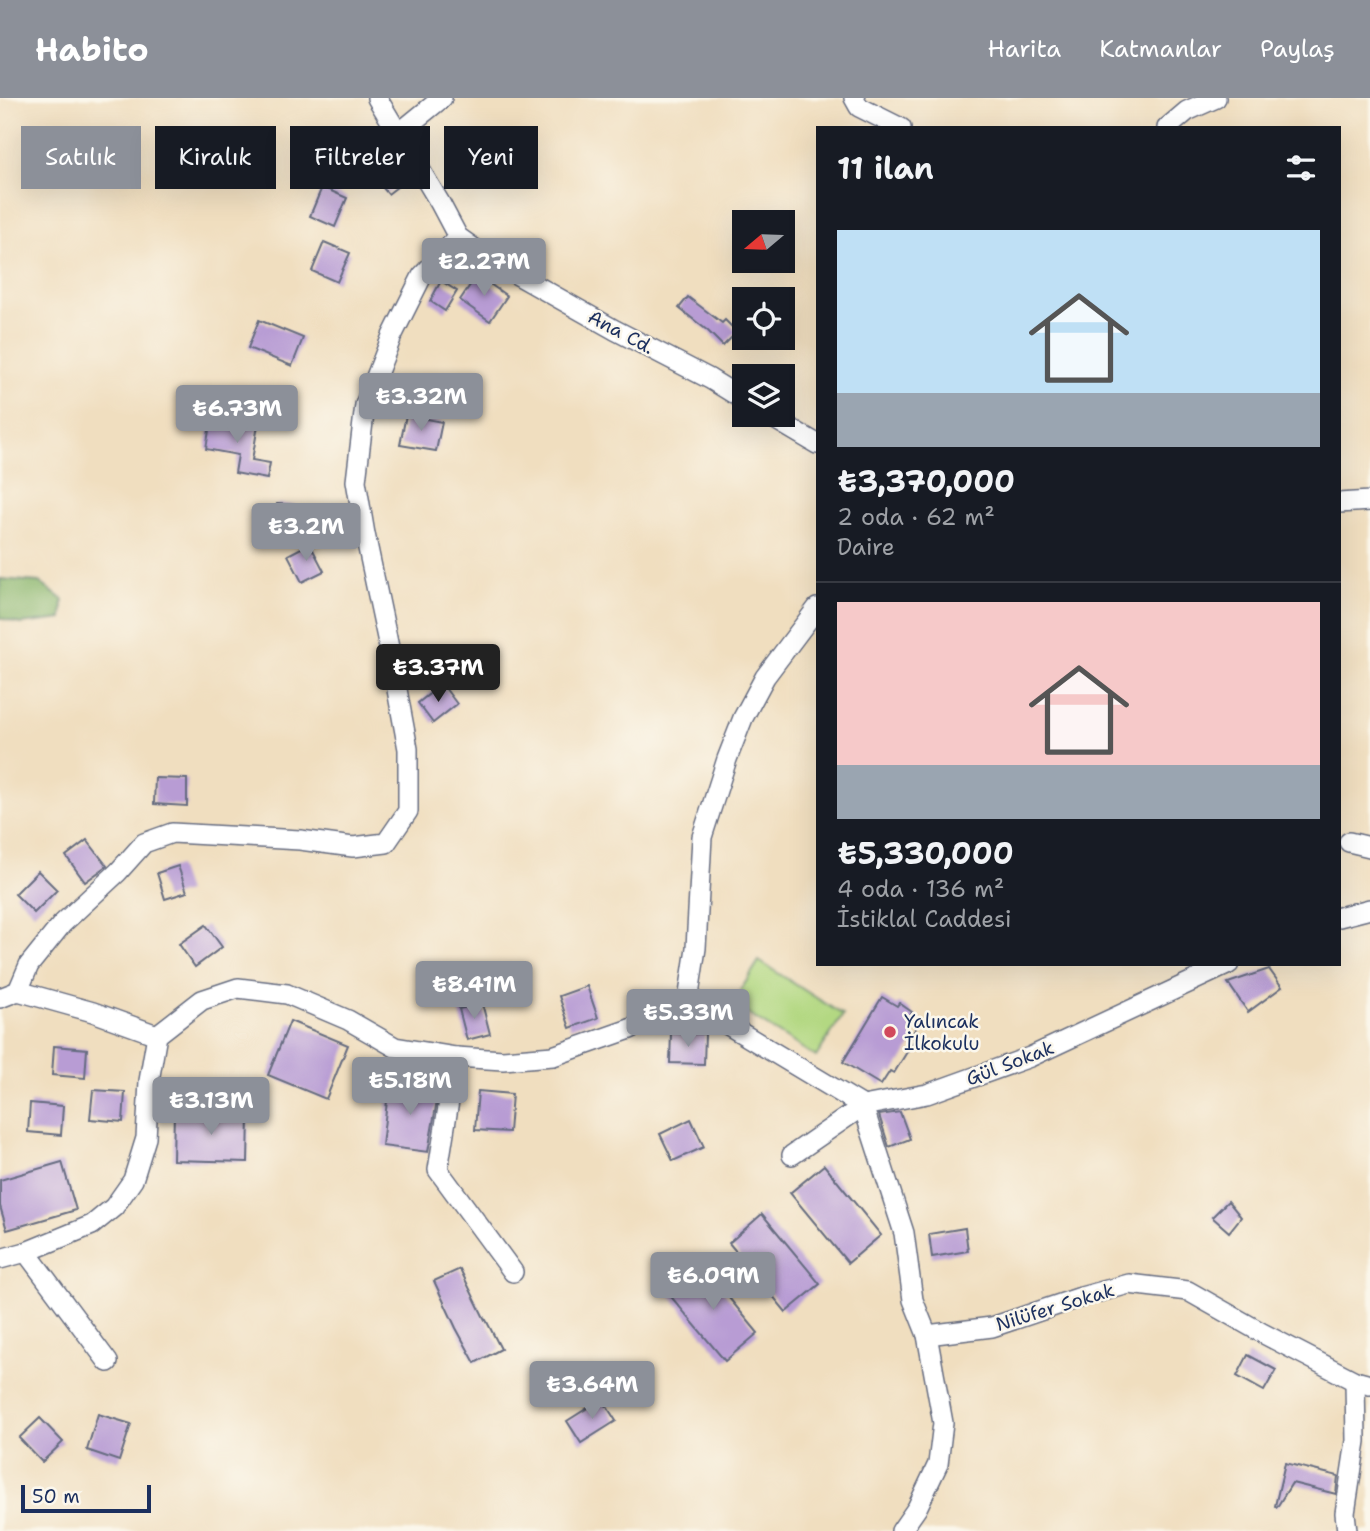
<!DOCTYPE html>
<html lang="tr">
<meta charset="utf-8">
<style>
:root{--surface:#171b24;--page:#242831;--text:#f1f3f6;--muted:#9ea1a6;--line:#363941;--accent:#8c9099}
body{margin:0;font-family:"Shantell Sans",sans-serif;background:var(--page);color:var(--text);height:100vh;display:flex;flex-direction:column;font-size:26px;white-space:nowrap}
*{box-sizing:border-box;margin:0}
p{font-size:23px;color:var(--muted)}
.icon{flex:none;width:38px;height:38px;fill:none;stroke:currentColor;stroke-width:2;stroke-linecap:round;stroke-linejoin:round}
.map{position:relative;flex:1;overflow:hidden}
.side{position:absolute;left:816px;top:28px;width:525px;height:840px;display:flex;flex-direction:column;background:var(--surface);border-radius:0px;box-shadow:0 7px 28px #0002}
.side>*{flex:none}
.guide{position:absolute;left:21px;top:28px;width:665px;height:63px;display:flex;gap:14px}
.needle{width:46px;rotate:251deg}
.buttons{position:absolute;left:732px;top:112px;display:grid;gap:14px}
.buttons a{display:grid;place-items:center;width:63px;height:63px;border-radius:0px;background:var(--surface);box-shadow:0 7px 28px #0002;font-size:35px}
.scale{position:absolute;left:21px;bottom:18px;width:130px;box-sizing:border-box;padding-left:7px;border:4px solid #1b2f5e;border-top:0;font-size:19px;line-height:24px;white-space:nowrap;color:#1b2f5e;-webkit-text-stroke:5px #fbf7ec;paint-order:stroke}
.price{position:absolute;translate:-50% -60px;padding:0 16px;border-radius:7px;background:var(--accent);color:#fff;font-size:23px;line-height:46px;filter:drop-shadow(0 2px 4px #0008)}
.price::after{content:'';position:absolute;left:50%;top:42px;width:21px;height:16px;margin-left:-10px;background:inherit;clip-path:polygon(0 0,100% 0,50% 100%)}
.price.on{background:#222;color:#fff}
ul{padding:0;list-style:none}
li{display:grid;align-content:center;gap:14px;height:371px;padding:0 21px}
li+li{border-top:2px solid var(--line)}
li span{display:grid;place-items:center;height:217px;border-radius:0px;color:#555}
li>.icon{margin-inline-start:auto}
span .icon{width:126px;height:126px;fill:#fffc;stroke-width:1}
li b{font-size:30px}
h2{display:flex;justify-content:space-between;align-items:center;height:84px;padding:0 21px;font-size:30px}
.chip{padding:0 24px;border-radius:0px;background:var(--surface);box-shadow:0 7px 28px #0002;font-size:24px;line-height:63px}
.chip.on{background:var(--accent);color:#fff}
header{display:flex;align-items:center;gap:42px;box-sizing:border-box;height:98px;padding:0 35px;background:var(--accent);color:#fff}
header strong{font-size:33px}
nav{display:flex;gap:38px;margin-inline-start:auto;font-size:24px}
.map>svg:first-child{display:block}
</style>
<header>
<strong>Habito</strong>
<nav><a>Harita</a><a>Katmanlar</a><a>Paylaş</a></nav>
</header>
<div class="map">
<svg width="1370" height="1433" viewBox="0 0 1370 1433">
<rect width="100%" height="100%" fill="#fbf7ec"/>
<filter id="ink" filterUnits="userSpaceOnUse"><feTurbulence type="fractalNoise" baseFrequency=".0143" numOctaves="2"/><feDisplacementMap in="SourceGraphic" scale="14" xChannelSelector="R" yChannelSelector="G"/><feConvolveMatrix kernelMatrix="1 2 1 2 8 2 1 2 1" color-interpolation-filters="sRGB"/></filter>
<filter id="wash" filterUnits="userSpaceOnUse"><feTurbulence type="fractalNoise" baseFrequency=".00686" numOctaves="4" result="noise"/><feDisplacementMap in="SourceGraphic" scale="28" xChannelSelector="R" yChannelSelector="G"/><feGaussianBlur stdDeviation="1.57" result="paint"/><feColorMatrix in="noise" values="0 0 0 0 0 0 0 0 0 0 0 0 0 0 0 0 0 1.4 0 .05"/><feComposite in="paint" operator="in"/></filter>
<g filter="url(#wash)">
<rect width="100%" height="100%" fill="#f0debf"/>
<!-- green -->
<path fill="#b3d882" stroke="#678470" stroke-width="2" d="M 759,863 L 843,917 L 816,959 L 732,906 Z"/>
<!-- forest -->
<path fill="#8eb870" stroke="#547467" stroke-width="2" d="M 0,481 L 39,484 L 63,502 L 62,521 L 21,526 L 0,520 Z"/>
<g id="blocks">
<!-- building -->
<g fill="#b89cd4">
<path d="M 394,68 L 406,82 L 388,96 L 376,82 Z"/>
<path d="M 322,89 L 347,100 L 335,129 L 310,118 Z"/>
<path d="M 324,144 L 350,155 L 337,184 L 312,173 Z"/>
<path d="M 477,177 L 507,198 L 490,223 L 460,202 Z"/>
<path d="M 441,183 L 457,193 L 445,213 L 430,203 Z"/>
<path d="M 688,199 L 722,225 L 725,222 L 737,234 L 723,248 L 708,233 L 679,210 Z"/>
<path d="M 259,222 L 303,240 L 292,268 L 248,250 Z"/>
<path d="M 406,317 L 442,324 L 436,353 L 400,347 Z"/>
<path d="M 211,320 L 258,327 L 252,362 L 270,365 L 267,381 L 235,375 L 238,357 L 206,351 Z"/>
<path d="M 277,406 L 295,407 L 294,429 L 276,428 Z"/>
<path d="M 305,448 L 311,448 L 324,473 L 302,484 L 288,457 Z"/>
<path d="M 442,586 L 457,606 L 433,625 L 418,605 Z"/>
<path d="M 155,680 L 187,681 L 187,708 L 154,706 Z"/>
<path d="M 87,742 L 107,768 L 85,784 L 66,758 Z"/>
<path d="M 178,768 L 187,794 L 165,801 L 157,775 Z"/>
<path d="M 38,773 L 57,792 L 34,815 L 15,796 Z"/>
<path d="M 206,827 L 222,849 L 195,869 L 179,846 Z"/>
<path d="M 1269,871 L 1282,889 L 1248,914 L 1228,885 Z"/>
<path d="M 587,888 L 598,920 L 570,930 L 559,898 Z"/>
<path d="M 882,899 L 897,908 L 899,905 L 912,914 L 911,916 L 921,922 L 911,938 L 915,941 L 894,975 L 890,973 L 881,987 L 843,964 Z"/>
<path d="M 482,905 L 490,936 L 467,942 L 459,911 Z"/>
<path d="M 290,923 L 348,947 L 326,1001 L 268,977 Z"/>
<path d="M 671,935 L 705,936 L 704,966 L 670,965 Z"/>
<path d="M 54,948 L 87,951 L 85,980 L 52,977 Z"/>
<path d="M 389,985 L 439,991 L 428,1054 L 382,1048 Z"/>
<path d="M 93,992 L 125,994 L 123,1024 L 90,1021 Z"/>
<path d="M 478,993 L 512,996 L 509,1034 L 475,1032 Z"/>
<path d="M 30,1005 L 63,1008 L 61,1037 L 28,1034 Z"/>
<path d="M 174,1014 L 249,1017 L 248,1064 L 173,1062 Z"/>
<path d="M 900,1014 L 910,1041 L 889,1049 L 879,1017 Z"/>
<path d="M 691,1021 L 704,1049 L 673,1063 L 660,1036 Z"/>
<path d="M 62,1064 L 76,1112 L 7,1132 L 0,1108 L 0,1082 Z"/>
<path d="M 824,1067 L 881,1137 L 848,1165 L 790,1095 Z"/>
<path d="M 1228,1103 L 1241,1119 L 1229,1134 L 1212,1119 Z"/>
<path d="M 762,1116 L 820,1186 L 786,1214 L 729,1145 Z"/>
<path d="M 965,1130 L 968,1153 L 932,1159 L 929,1136 Z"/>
<path d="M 701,1166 L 758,1235 L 725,1263 L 667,1194 Z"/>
<path d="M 460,1171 L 485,1222 L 486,1222 L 501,1251 L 475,1265 L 456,1230 L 434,1183 Z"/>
<path d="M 1248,1257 L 1276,1272 L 1264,1293 L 1237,1278 Z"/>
<path d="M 602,1301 L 616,1323 L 581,1345 L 567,1323 Z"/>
<path d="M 98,1316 L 131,1326 L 119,1363 L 87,1352 Z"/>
<path d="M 40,1320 L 63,1344 L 42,1364 L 19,1340 Z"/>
<path d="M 1285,1365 L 1338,1378 L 1336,1396 L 1292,1385 L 1277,1409 L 1275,1408 Z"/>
</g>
</g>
</g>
<g filter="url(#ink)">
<use href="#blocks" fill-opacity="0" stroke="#666c80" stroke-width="2"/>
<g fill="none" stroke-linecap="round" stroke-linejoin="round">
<defs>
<g id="minor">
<path d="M 377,0 L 440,105 L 458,139 L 489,161 L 615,232 L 710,281 L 744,302"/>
<path d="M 854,0 L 859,9 L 901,30"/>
<path d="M 1167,30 L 1187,13 L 1216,0"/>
<path d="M 399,35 L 442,0"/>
<path d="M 768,317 L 817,346"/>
<path d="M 1339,405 L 1370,403"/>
<path d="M 1349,744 L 1370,749"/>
<path d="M 1339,819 L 1370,811"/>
<path d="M 18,893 L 29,867 L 62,826 L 118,774 L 144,745 L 172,735 L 300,742 L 353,749 L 386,745 L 408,713 L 408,651 L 391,559 L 365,436 L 356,383 L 365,307 L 392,238 L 422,178 L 458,139"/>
<path d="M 0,900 L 18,893 L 93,914 L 157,937"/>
<path d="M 688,903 L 863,1008 L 904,1135 L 913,1202 L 927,1237 L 943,1325 L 938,1366 L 917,1410 L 901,1433"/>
<path d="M 456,959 L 438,1072 L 513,1174"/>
<path d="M 792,1057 L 863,1008 L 927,996 L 1030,959 L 1229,866"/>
<path d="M 26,1154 L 108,1264"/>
<path d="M 0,1161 L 26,1154 L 92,1127 L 114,1109 L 133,1082 L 146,1040 L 149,983 L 157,937 L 202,902 L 238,890 L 287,896 L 348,922 L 395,949 L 456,959 L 503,962 L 553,958 L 630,931 L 688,903 L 696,850 L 702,739 L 727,661 L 743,620 L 765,579 L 817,510"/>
<path d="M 927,1237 L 992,1229 L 1081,1199 L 1129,1186 L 1188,1193 L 1264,1236 L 1355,1283 L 1370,1287"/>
<path d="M 1347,1433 L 1345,1415 L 1356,1343 L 1355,1283"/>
</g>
</defs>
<!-- minor casing -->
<use href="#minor" stroke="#666c80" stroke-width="22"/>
<!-- minor -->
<use href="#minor" stroke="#fff" stroke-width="19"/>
</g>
</g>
<!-- markers -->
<circle fill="#d1495b" stroke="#fbf7ec" stroke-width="2.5" cx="890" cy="934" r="7"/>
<g text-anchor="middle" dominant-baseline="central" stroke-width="5" stroke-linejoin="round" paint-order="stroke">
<!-- street labels -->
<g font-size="19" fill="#1b2f5e" stroke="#fbf7ec">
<text transform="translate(621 234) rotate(28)">Ana Cd.</text>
<text transform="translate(1010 965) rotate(-21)">Gül Sokak</text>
<text transform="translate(1055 1209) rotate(-17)">Nilüfer Sokak</text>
</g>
<!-- poi labels -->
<g font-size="19" fill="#1b2f5e" stroke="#fbf7ec" text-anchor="start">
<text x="904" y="923">Yalıncak<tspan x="904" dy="22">İlkokulu</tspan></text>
</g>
</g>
</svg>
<div class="buttons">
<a><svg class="needle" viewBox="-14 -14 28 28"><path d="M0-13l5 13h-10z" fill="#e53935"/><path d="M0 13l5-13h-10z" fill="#9ea1a6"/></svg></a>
<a><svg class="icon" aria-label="locate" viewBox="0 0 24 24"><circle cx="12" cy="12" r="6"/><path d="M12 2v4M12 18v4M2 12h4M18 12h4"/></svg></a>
<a><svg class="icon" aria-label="layers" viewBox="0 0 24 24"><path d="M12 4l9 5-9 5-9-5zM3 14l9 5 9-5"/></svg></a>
</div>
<div class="scale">50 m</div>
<b class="price" style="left:484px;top:200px">₺2.27M</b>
<b class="price" style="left:421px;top:335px">₺3.32M</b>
<b class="price" style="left:237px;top:347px">₺6.73M</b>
<b class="price" style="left:306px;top:465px">₺3.2M</b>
<b class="price on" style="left:438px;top:606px">₺3.37M</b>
<b class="price" style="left:474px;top:923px">₺8.41M</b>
<b class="price" style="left:688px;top:951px">₺5.33M</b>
<b class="price" style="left:410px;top:1019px">₺5.18M</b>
<b class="price" style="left:211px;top:1039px">₺3.13M</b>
<b class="price" style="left:713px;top:1214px">₺6.09M</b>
<b class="price" style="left:592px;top:1323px">₺3.64M</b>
<div class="guide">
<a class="chip on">Satılık</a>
<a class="chip">Kiralık</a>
<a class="chip">Filtreler</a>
<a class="chip">Yeni</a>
</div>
<section class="side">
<h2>11 ilan<svg class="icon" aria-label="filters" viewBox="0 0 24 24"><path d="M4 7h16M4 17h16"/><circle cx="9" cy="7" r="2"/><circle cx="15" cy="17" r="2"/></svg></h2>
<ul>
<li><span style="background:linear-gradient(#bfe0f5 75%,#9aa5b1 0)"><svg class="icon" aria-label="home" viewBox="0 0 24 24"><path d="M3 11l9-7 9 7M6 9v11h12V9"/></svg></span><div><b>₺3,370,000</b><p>2 oda · 62 m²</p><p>Daire</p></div></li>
<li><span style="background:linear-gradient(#f6c9c9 75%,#9aa5b1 0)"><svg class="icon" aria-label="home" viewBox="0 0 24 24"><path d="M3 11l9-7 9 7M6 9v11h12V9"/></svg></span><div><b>₺5,330,000</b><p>4 oda · 136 m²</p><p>İstiklal Caddesi</p></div></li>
</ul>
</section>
</div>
